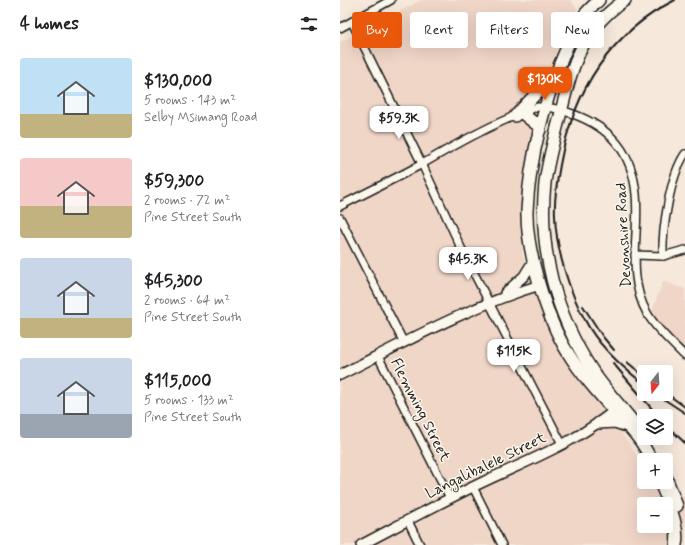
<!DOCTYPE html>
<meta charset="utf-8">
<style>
:root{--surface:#fff;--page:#f6f6f6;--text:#202124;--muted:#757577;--accent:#ea580c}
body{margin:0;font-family:Mynerve,sans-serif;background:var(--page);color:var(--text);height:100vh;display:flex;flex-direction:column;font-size:15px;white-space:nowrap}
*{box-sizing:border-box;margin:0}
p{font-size:13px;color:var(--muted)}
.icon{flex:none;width:22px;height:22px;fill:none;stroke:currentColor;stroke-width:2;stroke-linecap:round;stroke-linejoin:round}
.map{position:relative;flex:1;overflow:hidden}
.panel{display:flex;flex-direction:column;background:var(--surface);width:340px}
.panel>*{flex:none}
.hud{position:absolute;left:12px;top:12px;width:273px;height:36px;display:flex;gap:8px}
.needle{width:26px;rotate:197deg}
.fabs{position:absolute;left:297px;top:365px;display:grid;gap:8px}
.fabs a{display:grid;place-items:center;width:36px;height:36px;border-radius:4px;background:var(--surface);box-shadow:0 4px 16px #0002;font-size:20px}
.price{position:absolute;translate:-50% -34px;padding:0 9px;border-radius:8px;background:#fff;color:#222;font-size:13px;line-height:26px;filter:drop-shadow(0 1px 2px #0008)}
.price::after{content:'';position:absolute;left:50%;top:24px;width:12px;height:9px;margin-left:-6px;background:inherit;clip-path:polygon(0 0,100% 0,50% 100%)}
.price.current{background:var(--accent);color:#fff}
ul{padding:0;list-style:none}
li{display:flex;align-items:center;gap:12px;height:100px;padding:0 20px}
li span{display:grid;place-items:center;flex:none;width:112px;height:80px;border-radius:4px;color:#555}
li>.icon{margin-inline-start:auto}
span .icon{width:48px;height:48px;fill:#fffc;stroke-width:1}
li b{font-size:17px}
h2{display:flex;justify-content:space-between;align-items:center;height:48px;padding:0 20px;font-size:17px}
.tag{padding:0 14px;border-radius:4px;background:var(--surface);box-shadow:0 4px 16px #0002;font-size:14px;line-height:36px}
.tag.current{background:var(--accent);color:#fff}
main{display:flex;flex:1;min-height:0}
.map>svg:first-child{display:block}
</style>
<main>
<section class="panel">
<h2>4 homes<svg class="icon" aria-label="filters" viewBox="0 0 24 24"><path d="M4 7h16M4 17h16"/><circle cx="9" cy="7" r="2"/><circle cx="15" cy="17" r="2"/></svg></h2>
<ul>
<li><span style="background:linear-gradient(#bfe0f5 70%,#c2b280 0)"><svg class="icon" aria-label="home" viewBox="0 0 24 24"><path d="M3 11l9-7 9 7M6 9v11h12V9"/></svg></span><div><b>$130,000</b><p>5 rooms · 143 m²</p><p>Selby Msimang Road</p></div></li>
<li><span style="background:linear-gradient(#f6c9c9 60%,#c2b280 0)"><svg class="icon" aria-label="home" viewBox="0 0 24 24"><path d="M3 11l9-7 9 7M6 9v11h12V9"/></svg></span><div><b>$59,300</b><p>2 rooms · 72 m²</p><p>Pine Street South</p></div></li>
<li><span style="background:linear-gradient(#c9d6e8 75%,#c2b280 0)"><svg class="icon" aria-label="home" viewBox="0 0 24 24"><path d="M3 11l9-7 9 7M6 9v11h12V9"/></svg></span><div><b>$45,300</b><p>2 rooms · 64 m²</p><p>Pine Street South</p></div></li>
<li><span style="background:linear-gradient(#c9d6e8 70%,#9aa5b1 0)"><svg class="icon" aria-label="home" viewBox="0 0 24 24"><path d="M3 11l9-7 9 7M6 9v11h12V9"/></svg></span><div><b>$115,000</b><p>5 rooms · 133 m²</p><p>Pine Street South</p></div></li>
</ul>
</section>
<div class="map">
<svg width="345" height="545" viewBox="0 0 345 545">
<rect width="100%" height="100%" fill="#f6e8db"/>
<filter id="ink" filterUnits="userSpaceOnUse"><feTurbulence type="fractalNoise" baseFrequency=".025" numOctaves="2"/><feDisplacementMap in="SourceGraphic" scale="8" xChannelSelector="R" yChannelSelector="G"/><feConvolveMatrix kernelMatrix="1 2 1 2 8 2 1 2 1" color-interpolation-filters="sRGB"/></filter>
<g filter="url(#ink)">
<!-- built -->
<g fill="#f0d6c7" fill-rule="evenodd">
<path d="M 82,0 L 231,0 L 237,10 L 221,34 L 190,146 L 182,254 L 221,345 L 304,466 L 304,482 L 319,482 L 345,498 L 345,545 L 0,545 L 0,42 ZM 304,504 L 326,504 L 326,526 L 304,526 Z"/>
<path d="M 323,281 L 345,289 L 345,351 L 311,314 Z"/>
</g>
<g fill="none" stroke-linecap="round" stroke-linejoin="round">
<defs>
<g id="minor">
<path d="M 12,22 L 82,164 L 122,250 L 222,444"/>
<path d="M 0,28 L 51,0"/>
<path d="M 0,206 C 28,192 56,178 84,163 C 113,146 141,130 172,117 C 181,113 189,109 198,107 C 210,106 222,110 233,114 C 271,128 292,152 296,194 C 300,233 286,276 307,313 C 316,329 332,343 345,356"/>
<path d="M 0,218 L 64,343"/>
<path d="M 295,255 L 323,256 L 345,250"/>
<path d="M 323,256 C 322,229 330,176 345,154"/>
<path d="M 38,356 L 110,498"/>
<path d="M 133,487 L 162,545"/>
<path d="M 68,521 L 80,545"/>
</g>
<g id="tertiary">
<path d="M 165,293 L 184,276 L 194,260"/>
<path d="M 0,375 C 65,342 130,306 200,285"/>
<path d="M 21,545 C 61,524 101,502 143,482 C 189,460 240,441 278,407"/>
</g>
<g id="secondary">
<path d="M 259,0 C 255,4 250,8 246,13 C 238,22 232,35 227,47 C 206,93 189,161 187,211 C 186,250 207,320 228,353 C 241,374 258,393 275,412 C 289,427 303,441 311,460"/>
<path d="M 285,0 C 241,30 233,64 221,112 C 215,136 208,159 205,183 C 198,249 216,315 252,370 C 265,390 283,408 297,427"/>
<path d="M 182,113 L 197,125 L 200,130"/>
<path d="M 175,116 L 213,76"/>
<path d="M 259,423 L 275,422 L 287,426"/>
<path d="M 326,477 L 337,506"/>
<path d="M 320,482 C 327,501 340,524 336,545"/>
</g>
</defs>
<!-- minor casing -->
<use href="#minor" stroke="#1c1c1c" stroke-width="10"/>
<!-- tertiary casing -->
<use href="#tertiary" stroke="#1c1c1c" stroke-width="12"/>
<!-- secondary casing -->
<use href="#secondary" stroke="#1c1c1c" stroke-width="14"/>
<!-- minor -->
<use href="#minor" stroke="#fbf7ec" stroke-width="7"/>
<!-- tertiary -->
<use href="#tertiary" stroke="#fbf7ec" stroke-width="9"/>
<!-- secondary -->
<use href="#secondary" stroke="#fbf7ec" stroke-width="11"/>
<!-- rail -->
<g stroke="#1c1c1c" stroke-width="2">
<path d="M 243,306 L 263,337 L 274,350"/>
<path d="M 287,362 L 304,376"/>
<path d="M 273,363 L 318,416"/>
<path d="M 304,384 C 282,367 258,346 245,320 C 229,291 216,249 215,216 C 214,199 217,181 220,165 C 233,93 269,34 335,0"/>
<path d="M 326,393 L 345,407"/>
<path d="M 316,394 L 345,413"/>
<path d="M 326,425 L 345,443"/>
</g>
</g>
</g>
<g text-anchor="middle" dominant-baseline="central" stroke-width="3" stroke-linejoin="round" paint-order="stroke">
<!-- street labels -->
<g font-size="15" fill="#1c1c1c" stroke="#fbf7ec">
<text transform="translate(284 235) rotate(-93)">Devonshire Road</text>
<text transform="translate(80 410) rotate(63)">Flemming Street</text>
<text transform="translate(146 466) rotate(-26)">Langalibalele Street</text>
</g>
</g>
</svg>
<div class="fabs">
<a><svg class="needle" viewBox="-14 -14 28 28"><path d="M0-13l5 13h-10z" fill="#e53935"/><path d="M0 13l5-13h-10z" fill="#757577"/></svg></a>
<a><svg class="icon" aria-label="layers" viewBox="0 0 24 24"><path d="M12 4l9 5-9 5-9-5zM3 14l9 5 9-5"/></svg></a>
<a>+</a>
<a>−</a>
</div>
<b class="price current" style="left:205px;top:101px">$130K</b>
<b class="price" style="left:59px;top:140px">$59.3K</b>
<b class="price" style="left:128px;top:281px">$45.3K</b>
<b class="price" style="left:174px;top:373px">$115K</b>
<div class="hud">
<a class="tag current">Buy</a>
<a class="tag">Rent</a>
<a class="tag">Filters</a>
<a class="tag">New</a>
</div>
</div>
</main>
